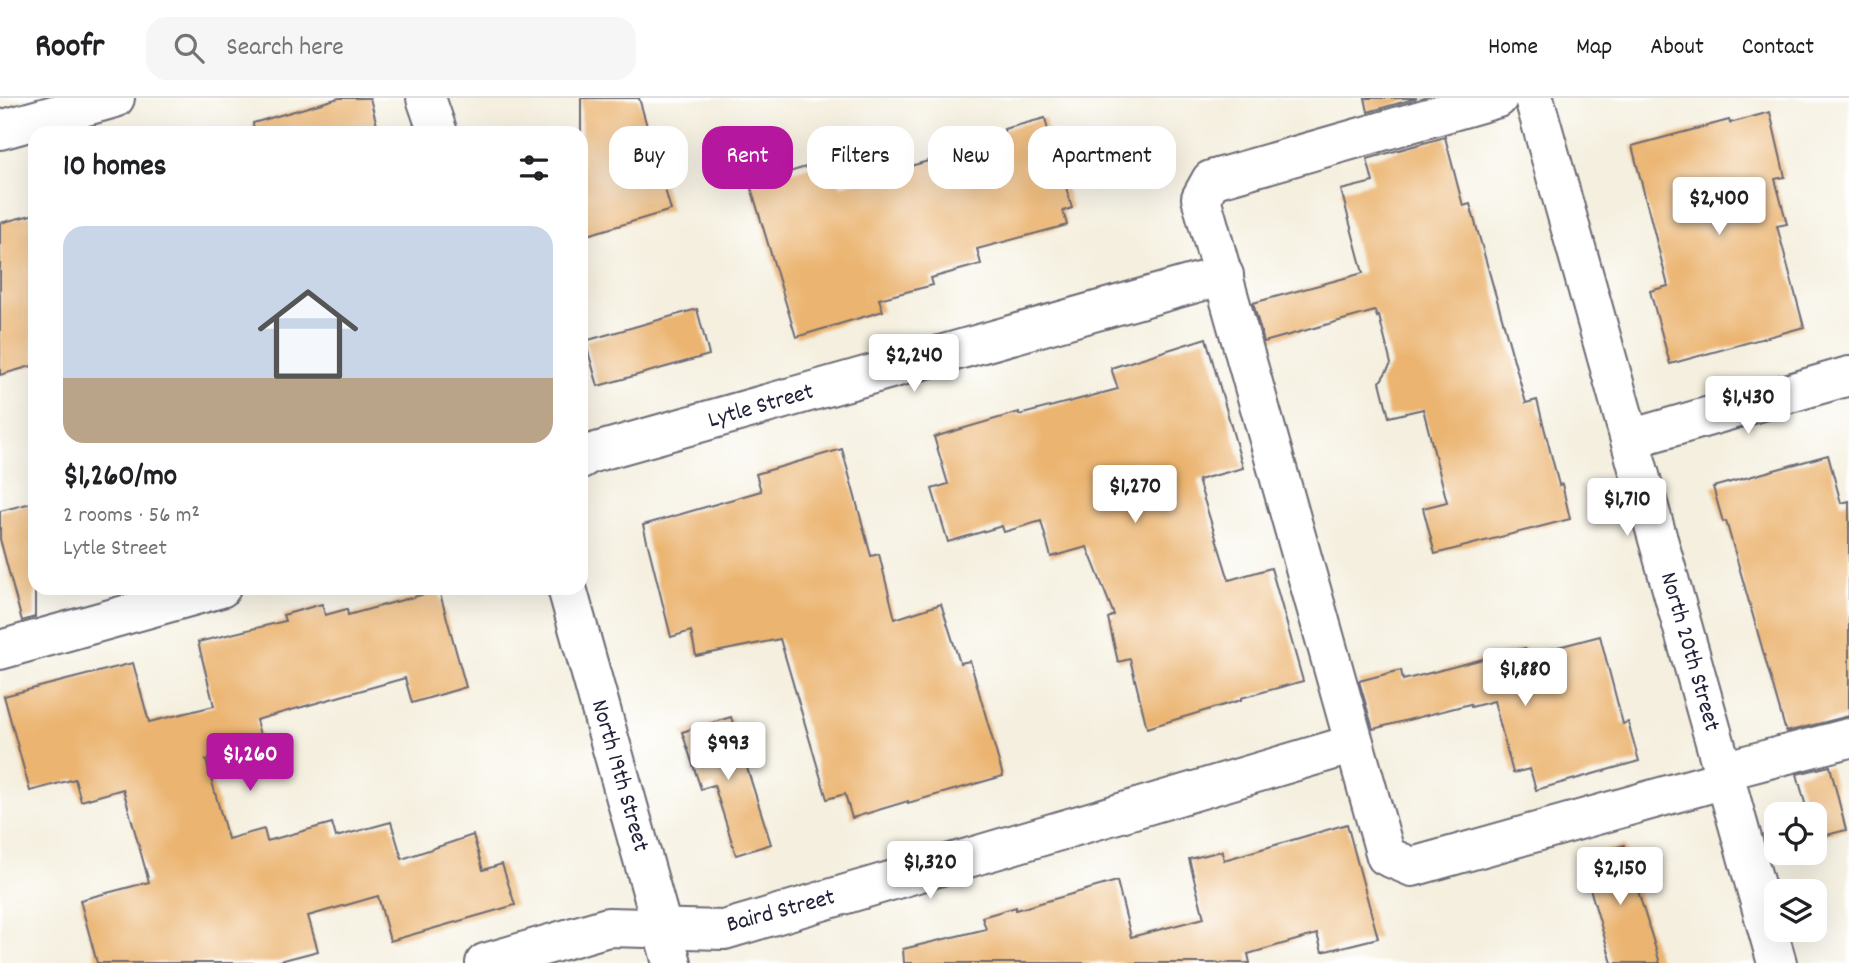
<!DOCTYPE html>
<meta charset="utf-8">
<style>
:root{--surface:#fff;--page:#f6f6f6;--text:#202124;--muted:#757577;--line:#e0e0e0;--accent:#b5179e}
body{margin:0;font-family:Dekko,sans-serif;background:var(--page);color:var(--text);height:100vh;display:flex;flex-direction:column;font-size:26px;white-space:nowrap}
*{box-sizing:border-box;margin:0}
p{font-size:23px;color:var(--muted)}
.icon{flex:none;width:38px;height:38px;fill:none;stroke:currentColor;stroke-width:2;stroke-linecap:round;stroke-linejoin:round}
.map{position:relative;flex:1;overflow:hidden}
.panel{position:absolute;left:28px;top:28px;width:560px;height:469px;display:flex;flex-direction:column;background:var(--surface);border-radius:21px;box-shadow:0 7px 28px #0002}
.panel>*{flex:none}
.top-card{position:absolute;left:609px;top:28px;width:665px;height:63px;display:flex;gap:14px}
.fabs{position:absolute;left:1764px;top:704px;display:grid;gap:14px}
.fabs a{display:grid;place-items:center;width:63px;height:63px;border-radius:14px;background:var(--surface);box-shadow:0 7px 28px #0002;font-size:35px}
.price{position:absolute;translate:-50% -60px;padding:0 16px;border-radius:7px;background:#fff;color:#222;font-size:23px;line-height:46px;filter:drop-shadow(0 2px 4px #0008)}
.price::after{content:'';position:absolute;left:50%;top:42px;width:21px;height:16px;margin-left:-10px;background:inherit;clip-path:polygon(0 0,100% 0,50% 100%)}
.price.active{background:var(--accent);color:#fff}
ul{padding:0;list-style:none}
li{display:grid;align-content:center;gap:14px;height:371px;padding:0 35px}
li span{display:grid;place-items:center;height:217px;border-radius:21px;color:#555}
li>.icon{margin-inline-start:auto}
span .icon{width:126px;height:126px;fill:#fffc;stroke-width:1}
li b{font-size:30px}
h2{display:flex;justify-content:space-between;align-items:center;height:84px;padding:0 35px;font-size:30px}
.chip{padding:0 24px;border-radius:21px;background:var(--surface);box-shadow:0 7px 28px #0002;font-size:24px;line-height:63px}
.chip.active{background:var(--accent);color:#fff}
header{display:flex;align-items:center;gap:42px;box-sizing:border-box;height:98px;padding:0 35px;background:var(--surface);border-bottom:2px solid var(--line)}
header strong{font-size:33px}
nav{display:flex;gap:38px;margin-inline-start:auto;font-size:24px}
.search{width:490px;height:63px;background:var(--page);display:flex;align-items:center;gap:18px;box-sizing:border-box;padding:0 24px;border-radius:21px;color:var(--muted);font-size:26px}
.map>svg:first-child{display:block}
</style>
<header>
<strong>Roofr</strong>
<div class="search"><svg class="icon" aria-label="search" viewBox="0 0 24 24"><circle cx="10" cy="10" r="6"/><path d="M15 15l6 6"/></svg>Search here</div>
<nav><a>Home</a><a>Map</a><a>About</a><a>Contact</a></nav>
</header>
<div class="map">
<svg width="1849" height="865" viewBox="0 0 1849 865">
<rect width="100%" height="100%" fill="#fff"/>
<filter id="ink" filterUnits="userSpaceOnUse"><feTurbulence type="fractalNoise" baseFrequency=".0143" numOctaves="2"/><feDisplacementMap in="SourceGraphic" scale="14" xChannelSelector="R" yChannelSelector="G"/><feConvolveMatrix kernelMatrix="1 2 1 2 8 2 1 2 1" color-interpolation-filters="sRGB"/></filter>
<filter id="wash" filterUnits="userSpaceOnUse"><feTurbulence type="fractalNoise" baseFrequency=".00686" numOctaves="4" result="noise"/><feDisplacementMap in="SourceGraphic" scale="28" xChannelSelector="R" yChannelSelector="G"/><feGaussianBlur stdDeviation="1.57" result="paint"/><feColorMatrix in="noise" values="0 0 0 0 0 0 0 0 0 0 0 0 0 0 0 0 0 1.4 0 .05"/><feComposite in="paint" operator="in"/></filter>
<g filter="url(#wash)">
<rect width="100%" height="100%" fill="#f4efde"/>
<g id="blocks">
<!-- building -->
<g fill="#ebb46f">
<path d="M 339,0 L 370,0 L 379,35 L 254,35 L 253,25 Z"/>
<path d="M 581,0 L 639,0 L 671,112 L 581,139 Z"/>
<path d="M 1365,0 L 1417,0 L 1368,14 Z"/>
<path d="M 1770,14 L 1785,79 L 1775,81 L 1787,126 L 1777,128 L 1804,229 L 1670,266 L 1650,193 L 1668,188 L 1632,48 L 1729,22 L 1730,25 Z"/>
<path d="M 1045,20 L 1050,41 L 1055,39 L 1068,89 L 1066,89 L 1072,110 L 1063,113 L 1067,127 L 977,151 L 981,166 L 931,180 L 933,187 L 879,201 L 883,213 L 796,239 L 750,86 L 832,61 L 840,88 L 1006,41 L 1004,31 Z"/>
<path d="M 1445,39 L 1463,108 L 1470,106 L 1526,305 L 1537,302 L 1559,387 L 1562,386 L 1570,421 L 1435,456 L 1423,410 L 1447,404 L 1423,311 L 1389,319 L 1380,284 L 1391,266 L 1379,218 L 1377,219 L 1375,213 L 1264,244 L 1253,205 L 1363,175 L 1341,92 L 1373,84 L 1367,61 Z"/>
<path d="M 35,116 L 35,267 L 0,277 L 0,125 Z"/>
<path d="M 697,211 L 709,257 L 598,288 L 585,243 Z"/>
<path d="M 1206,240 L 1243,370 L 1198,382 L 1229,482 L 1271,470 L 1303,583 L 1241,600 L 1241,602 L 1147,630 L 1130,561 L 1118,564 L 1108,520 L 1114,517 L 1087,449 L 1051,459 L 1041,423 L 1004,434 L 1002,428 L 948,444 L 932,391 L 948,386 L 934,339 L 1019,314 L 1019,317 L 1118,291 L 1111,270 Z"/>
<path d="M 842,351 L 871,458 L 879,456 L 895,521 L 941,506 L 960,565 L 970,563 L 1003,678 L 908,705 L 908,703 L 852,720 L 845,696 L 827,701 L 780,541 L 696,558 L 691,533 L 671,539 L 643,427 L 761,393 L 756,376 Z"/>
<path d="M 1828,357 L 1841,405 L 1849,403 L 1849,618 L 1786,634 L 1726,423 L 1723,424 L 1713,389 Z"/>
<path d="M 35,404 L 35,519 L 22,523 L 0,441 L 0,413 Z"/>
<path d="M 439,492 L 466,589 L 412,605 L 405,580 L 256,622 L 263,648 L 206,662 L 228,741 L 264,731 L 267,743 L 332,725 L 336,739 L 391,724 L 402,761 L 473,737 L 483,772 L 502,766 L 515,807 L 390,843 L 378,798 L 308,818 L 318,853 L 272,865 L 97,865 L 80,802 L 149,784 L 123,691 L 81,703 L 75,681 L 30,693 L 4,598 L 133,565 L 149,624 L 214,608 L 198,544 L 285,523 L 283,517 L 322,506 L 325,517 L 347,511 L 348,517 Z"/>
<path d="M 1600,538 L 1623,626 L 1628,624 L 1639,663 L 1536,692 L 1530,671 L 1513,675 L 1494,603 L 1471,609 L 1470,606 L 1373,631 L 1359,583 L 1401,572 L 1403,582 L 1525,550 L 1528,557 Z"/>
<path d="M 731,619 L 771,746 L 736,757 L 714,687 L 701,691 L 682,634 Z"/>
<path d="M 1830,668 L 1846,732 L 1815,740 L 1815,716 L 1808,716 L 1797,676 Z"/>
<path d="M 1347,726 L 1378,840 L 1322,854 L 1317,836 L 1248,856 L 1250,865 L 904,865 L 903,851 L 986,831 L 982,819 L 1016,809 L 1016,812 L 1117,783 L 1131,839 L 1204,820 L 1189,761 L 1222,753 L 1224,762 Z"/>
<path d="M 1624,747 L 1660,865 L 1612,865 L 1581,760 Z"/>
</g>
</g>
</g>
<g filter="url(#ink)">
<use href="#blocks" fill-opacity="0" stroke="#6c6a74" stroke-width="2"/>
<g fill="none" stroke-linecap="round" stroke-linejoin="round">
<defs>
<g id="minor">
<path d="M 426,0 L 438,35"/>
<path d="M 1498,0 L 1211,82 L 1201,100 L 1386,758 L 1412,769 L 1725,681"/>
<path d="M 1534,0 L 1777,865"/>
<path d="M 0,32 L 115,0"/>
<path d="M 1630,341 L 1849,278"/>
<path d="M 581,361 L 589,356 L 1224,177"/>
<path d="M 567,490 L 672,865"/>
<path d="M 0,552 L 221,490"/>
<path d="M 1723,673 L 1849,640"/>
<path d="M 485,865 L 608,829 L 724,832 L 1354,646"/>
</g>
</defs>
<!-- minor casing -->
<use href="#minor" stroke="#6c6a74" stroke-width="42"/>
<!-- minor -->
<use href="#minor" stroke="#fff" stroke-width="38"/>
</g>
</g>
<g text-anchor="middle" dominant-baseline="central" stroke-width="7" stroke-linejoin="round" paint-order="stroke">
<!-- street labels -->
<g font-size="24" fill="#22223b" stroke="#fff">
<text transform="translate(761 309) rotate(-16)">Lytle Street</text>
<text transform="translate(1689 554) rotate(74)">North 20th Street</text>
<text transform="translate(619 678) rotate(74)">North 19th Street</text>
<text transform="translate(781 814) rotate(-15)">Baird Street</text>
</g>
</g>
</svg>
<div class="fabs">
<a><svg class="icon" aria-label="locate" viewBox="0 0 24 24"><circle cx="12" cy="12" r="6"/><path d="M12 2v4M12 18v4M2 12h4M18 12h4"/></svg></a>
<a><svg class="icon" aria-label="layers" viewBox="0 0 24 24"><path d="M12 4l9 5-9 5-9-5zM3 14l9 5 9-5"/></svg></a>
</div>
<b class="price" style="left:1719px;top:139px">$2,400</b>
<b class="price" style="left:914px;top:296px">$2,240</b>
<b class="price" style="left:1748px;top:338px">$1,430</b>
<b class="price" style="left:1135px;top:427px">$1,270</b>
<b class="price" style="left:1627px;top:440px">$1,710</b>
<b class="price" style="left:1525px;top:610px">$1,880</b>
<b class="price" style="left:728px;top:684px">$993</b>
<b class="price active" style="left:250px;top:695px">$1,260</b>
<b class="price" style="left:930px;top:803px">$1,320</b>
<b class="price" style="left:1620px;top:809px">$2,150</b>
<div class="top-card">
<a class="chip">Buy</a>
<a class="chip active">Rent</a>
<a class="chip">Filters</a>
<a class="chip">New</a>
<a class="chip">Apartment</a>
</div>
<section class="panel">
<h2>10 homes<svg class="icon" aria-label="filters" viewBox="0 0 24 24"><path d="M4 7h16M4 17h16"/><circle cx="9" cy="7" r="2"/><circle cx="15" cy="17" r="2"/></svg></h2>
<ul>
<li><span style="background:linear-gradient(#c9d6e8 70%,#b9a48a 0)"><svg class="icon" aria-label="home" viewBox="0 0 24 24"><path d="M3 11l9-7 9 7M6 9v11h12V9"/></svg></span><div><b>$1,260/mo</b><p>2 rooms · 56 m²</p><p>Lytle Street</p></div></li>
</ul>
</section>
</div>
